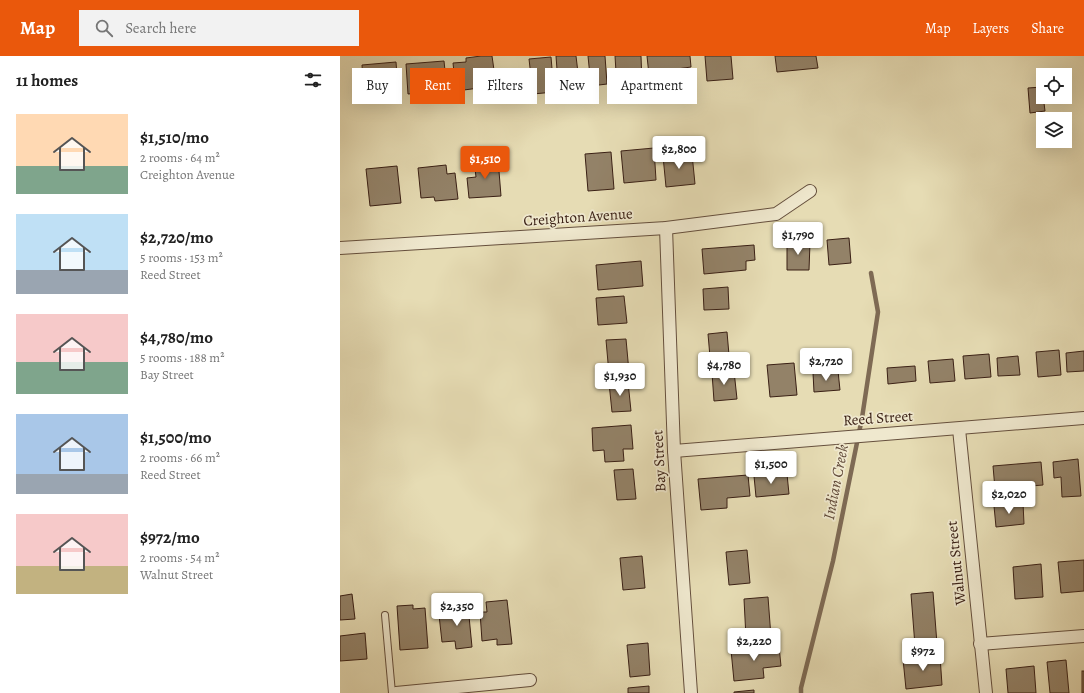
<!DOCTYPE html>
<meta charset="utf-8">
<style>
:root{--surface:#fff;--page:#f2f2f2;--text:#222;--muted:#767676;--accent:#ea580c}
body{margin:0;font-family:Alegreya,serif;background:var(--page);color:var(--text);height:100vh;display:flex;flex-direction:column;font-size:15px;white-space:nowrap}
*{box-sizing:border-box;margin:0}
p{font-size:13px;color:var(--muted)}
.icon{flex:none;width:22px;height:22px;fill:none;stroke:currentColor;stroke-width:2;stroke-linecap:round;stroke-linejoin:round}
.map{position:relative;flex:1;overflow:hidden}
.side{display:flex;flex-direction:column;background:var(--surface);width:340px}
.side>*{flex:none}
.top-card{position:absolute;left:12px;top:12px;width:380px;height:36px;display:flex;gap:8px}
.tools{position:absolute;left:696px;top:12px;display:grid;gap:8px}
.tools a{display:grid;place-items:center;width:36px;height:36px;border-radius:0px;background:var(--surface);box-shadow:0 4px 16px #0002;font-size:20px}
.price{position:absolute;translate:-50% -34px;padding:0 9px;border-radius:4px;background:#fff;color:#222;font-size:13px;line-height:26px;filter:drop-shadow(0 1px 2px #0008)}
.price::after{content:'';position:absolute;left:50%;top:24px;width:12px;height:9px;margin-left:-6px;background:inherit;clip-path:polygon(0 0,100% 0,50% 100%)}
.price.current{background:var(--accent);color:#fff}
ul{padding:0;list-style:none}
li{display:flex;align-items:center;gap:12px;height:100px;padding:0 16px}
li span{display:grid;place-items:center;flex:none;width:112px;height:80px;border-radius:0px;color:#555}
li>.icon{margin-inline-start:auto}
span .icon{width:48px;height:48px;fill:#fffc;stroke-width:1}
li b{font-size:17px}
h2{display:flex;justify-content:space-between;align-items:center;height:48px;padding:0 16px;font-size:17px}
.tag{padding:0 14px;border-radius:0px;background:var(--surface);box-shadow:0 4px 16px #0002;font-size:14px;line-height:36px}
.tag.current{background:var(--accent);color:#fff}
header{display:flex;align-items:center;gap:24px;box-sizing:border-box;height:56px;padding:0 20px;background:var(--accent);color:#fff}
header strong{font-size:19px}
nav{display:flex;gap:22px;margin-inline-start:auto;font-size:14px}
.search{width:280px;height:36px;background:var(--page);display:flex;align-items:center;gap:10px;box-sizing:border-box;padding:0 14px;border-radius:0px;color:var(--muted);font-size:15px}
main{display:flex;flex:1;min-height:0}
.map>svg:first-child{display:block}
</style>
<header>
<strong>Map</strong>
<div class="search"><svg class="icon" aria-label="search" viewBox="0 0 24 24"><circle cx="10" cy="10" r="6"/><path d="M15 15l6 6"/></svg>Search here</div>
<nav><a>Map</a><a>Layers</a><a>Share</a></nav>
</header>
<main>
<section class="side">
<h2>11 homes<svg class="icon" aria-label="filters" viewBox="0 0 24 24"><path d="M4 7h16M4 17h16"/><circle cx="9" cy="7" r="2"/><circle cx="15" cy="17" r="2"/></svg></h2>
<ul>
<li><span style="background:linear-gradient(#ffd9b3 65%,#7fa58c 0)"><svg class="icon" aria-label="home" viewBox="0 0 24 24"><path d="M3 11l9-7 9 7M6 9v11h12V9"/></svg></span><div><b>$1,510/mo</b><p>2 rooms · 64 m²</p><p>Creighton Avenue</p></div></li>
<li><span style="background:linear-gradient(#bfe0f5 70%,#9aa5b1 0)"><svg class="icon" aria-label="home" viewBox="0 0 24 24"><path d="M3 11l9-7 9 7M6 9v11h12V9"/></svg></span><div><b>$2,720/mo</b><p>5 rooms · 153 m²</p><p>Reed Street</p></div></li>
<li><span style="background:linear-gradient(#f6c9c9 60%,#7fa58c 0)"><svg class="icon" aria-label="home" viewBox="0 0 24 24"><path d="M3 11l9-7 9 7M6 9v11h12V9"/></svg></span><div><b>$4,780/mo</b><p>5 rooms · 188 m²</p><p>Bay Street</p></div></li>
<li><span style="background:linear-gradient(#a9c7e8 75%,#9aa5b1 0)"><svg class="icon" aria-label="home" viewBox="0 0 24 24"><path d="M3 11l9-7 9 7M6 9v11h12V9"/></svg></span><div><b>$1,500/mo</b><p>2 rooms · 66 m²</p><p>Reed Street</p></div></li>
<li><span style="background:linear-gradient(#f6c9c9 65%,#c2b280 0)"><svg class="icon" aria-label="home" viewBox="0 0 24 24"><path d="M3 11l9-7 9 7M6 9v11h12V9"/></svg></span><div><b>$972/mo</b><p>2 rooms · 54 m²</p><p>Walnut Street</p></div></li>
</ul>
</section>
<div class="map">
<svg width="744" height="637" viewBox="0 0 744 637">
<rect width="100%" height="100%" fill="#e6dcb4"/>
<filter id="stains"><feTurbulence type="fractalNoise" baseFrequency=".005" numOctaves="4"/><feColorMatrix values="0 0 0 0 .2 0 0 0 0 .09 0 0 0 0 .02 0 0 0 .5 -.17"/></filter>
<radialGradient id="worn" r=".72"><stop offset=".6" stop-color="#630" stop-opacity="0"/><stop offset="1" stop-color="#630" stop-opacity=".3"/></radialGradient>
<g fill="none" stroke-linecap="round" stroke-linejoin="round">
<!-- stream -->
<path stroke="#7e6a54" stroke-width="4.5" d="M 461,637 L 461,632 L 493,505 L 522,362 L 538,256 L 531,217"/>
</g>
<!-- building -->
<g fill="#938268" stroke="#3a2015">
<path d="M 141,0 L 152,0 L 155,21 L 146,22 L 147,31 L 116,35 L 113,7 L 126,6 L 126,2 Z"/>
<path d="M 216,0 L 236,0 L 239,25 L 218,27 Z"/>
<path d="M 248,0 L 265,0 L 267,28 L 251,30 Z"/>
<path d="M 275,0 L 301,0 L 302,26 L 285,26 L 285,31 L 277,32 Z"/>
<path d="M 307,0 L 350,0 L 351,11 L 337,13 L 337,16 L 309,19 Z"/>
<path d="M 365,0 L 391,0 L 393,23 L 367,25 Z"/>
<path d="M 435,0 L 476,0 L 478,12 L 437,16 Z"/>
<path d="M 211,1 L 214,36 L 193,38 L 189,3 Z"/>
<path d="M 104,5 L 107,34 L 93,35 L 94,43 L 80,44 L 80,37 L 68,38 L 66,8 Z"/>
<path d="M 56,6 L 58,32 L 44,33 L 44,41 L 24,43 L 22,9 Z"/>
<path d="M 702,31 L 705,55 L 690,57 L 688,32 Z"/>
<path d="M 314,92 L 316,124 L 284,127 L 281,95 Z"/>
<path d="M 271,96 L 274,133 L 248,135 L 245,98 Z"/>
<path d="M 352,98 L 355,128 L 326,131 L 323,100 Z"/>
<path d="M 158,103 L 161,140 L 129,142 L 127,122 L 136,121 L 134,104 Z"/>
<path d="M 106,109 L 107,118 L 115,117 L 118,143 L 95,145 L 94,141 L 81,142 L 78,112 Z"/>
<path d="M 57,110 L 61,147 L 30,150 L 26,113 Z"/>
<path d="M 509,182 L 511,207 L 489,209 L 487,184 Z"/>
<path d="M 447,187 L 470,187 L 469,214 L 447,214 Z"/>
<path d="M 414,189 L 415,204 L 406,205 L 406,214 L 364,218 L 362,193 Z"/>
<path d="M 301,205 L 303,230 L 258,234 L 256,209 Z"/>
<path d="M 388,231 L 389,253 L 364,254 L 363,233 Z"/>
<path d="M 284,240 L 287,267 L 258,269 L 256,242 Z"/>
<path d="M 387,276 L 389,299 L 370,301 L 368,278 Z"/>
<path d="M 286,283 L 289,316 L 269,318 L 266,284 Z"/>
<path d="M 719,294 L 721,319 L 698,321 L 696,296 Z"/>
<path d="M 744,295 L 744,315 L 727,316 L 726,297 Z"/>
<path d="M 649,298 L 651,321 L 625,323 L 623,300 Z"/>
<path d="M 678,300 L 680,319 L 658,320 L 657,302 Z"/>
<path d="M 613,303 L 615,325 L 590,327 L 588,305 Z"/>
<path d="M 454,307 L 457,339 L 430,341 L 427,309 Z"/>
<path d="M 575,310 L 576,325 L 548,328 L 547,312 Z"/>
<path d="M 394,315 L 397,343 L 374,345 L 372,317 Z"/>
<path d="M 498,315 L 500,334 L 474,336 L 473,317 Z"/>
<path d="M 288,326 L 291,355 L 272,356 L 269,327 Z"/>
<path d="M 291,369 L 293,393 L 283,393 L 284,405 L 265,406 L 264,394 L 253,395 L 252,372 Z"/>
<path d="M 738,403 L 741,440 L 722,441 L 721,421 L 714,422 L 713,406 Z"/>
<path d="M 701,406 L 703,429 L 655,433 L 653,410 Z"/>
<path d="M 293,413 L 296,443 L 277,444 L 274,414 Z"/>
<path d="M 447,418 L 449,438 L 416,441 L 414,420 Z"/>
<path d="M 408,419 L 410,440 L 387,442 L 387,452 L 361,454 L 358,423 Z"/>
<path d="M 683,447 L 684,468 L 656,471 L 654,450 Z"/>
<path d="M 407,494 L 410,527 L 389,529 L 386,496 Z"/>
<path d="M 302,500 L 305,532 L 283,534 L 280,502 Z"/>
<path d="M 744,504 L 744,535 L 721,537 L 718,506 Z"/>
<path d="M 701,508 L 703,541 L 675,543 L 673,511 Z"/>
<path d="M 593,536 L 597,588 L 575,590 L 571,538 Z"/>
<path d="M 12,538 L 15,563 L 0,564 L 0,540 Z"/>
<path d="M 428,541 L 431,581 L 406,582 L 404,543 Z"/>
<path d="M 167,544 L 172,588 L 157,589 L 157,583 L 142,585 L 140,556 L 147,556 L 146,546 Z"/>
<path d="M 73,549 L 73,553 L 85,552 L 88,592 L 60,594 L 57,550 Z"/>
<path d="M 128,550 L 132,591 L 116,593 L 115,585 L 102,586 L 99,559 L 108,558 L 107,552 Z"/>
<path d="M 25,577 L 27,603 L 0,605 L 0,580 Z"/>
<path d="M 308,587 L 310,619 L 290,621 L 287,589 Z"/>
<path d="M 439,590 L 441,610 L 423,612 L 424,622 L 394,625 L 391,594 Z"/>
<path d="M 600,600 L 602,629 L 566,633 L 563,603 Z"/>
<path d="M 726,604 L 729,637 L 710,637 L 707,606 Z"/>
<path d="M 694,610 L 696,637 L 668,637 L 666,613 Z"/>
<rect x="742" y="615" width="2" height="22"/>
<path d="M 309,630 L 309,637 L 288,637 L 288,632 Z"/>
<path d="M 414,634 L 414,637 L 394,637 L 394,636 Z"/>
</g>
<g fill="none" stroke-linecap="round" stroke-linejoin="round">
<defs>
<path id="service" d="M 45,559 L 52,637"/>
<g id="minor">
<path d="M 326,172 L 334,395 L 351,637"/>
<path d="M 0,192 L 326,172 L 436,158 L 470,135"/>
<path d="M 619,373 L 646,637"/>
<path d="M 334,395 L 744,362"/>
<path d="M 640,588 L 744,580"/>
<path d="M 56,637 L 190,624"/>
</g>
</defs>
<!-- service casing -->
<use href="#service" stroke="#654f3d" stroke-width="8"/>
<!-- minor casing -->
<use href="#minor" stroke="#654f3d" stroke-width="14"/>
<!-- service -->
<use href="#service" stroke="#efe8ce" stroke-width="6"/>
<!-- minor -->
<use href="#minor" stroke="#efe8ce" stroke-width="12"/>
</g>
<g text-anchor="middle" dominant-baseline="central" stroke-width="3.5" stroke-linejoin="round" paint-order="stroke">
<!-- street labels -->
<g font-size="15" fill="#3a2015" stroke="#efe8ce">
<text transform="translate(238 161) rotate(-4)">Creighton Avenue</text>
<text transform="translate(538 362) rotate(-4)">Reed Street</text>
<text transform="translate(319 405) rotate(-93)">Bay Street</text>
<text transform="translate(616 507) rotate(-96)">Walnut Street</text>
</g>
<!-- water labels -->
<g font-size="16" font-style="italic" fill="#624b3a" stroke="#efe8ce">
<text transform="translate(496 426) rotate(-79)">Indian Creek</text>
</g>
</g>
<rect width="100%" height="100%" filter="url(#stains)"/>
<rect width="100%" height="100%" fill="url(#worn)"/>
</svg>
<div class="tools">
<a><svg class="icon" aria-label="locate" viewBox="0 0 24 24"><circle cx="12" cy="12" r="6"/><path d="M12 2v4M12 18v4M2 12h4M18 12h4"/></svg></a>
<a><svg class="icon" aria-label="layers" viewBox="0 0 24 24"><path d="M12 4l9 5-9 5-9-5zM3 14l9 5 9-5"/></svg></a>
</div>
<b class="price" style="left:339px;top:114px">$2,800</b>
<b class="price current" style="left:145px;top:124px">$1,510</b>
<b class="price" style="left:458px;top:200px">$1,790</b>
<b class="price" style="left:486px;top:326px">$2,720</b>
<b class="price" style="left:384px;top:330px">$4,780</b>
<b class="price" style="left:280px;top:341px">$1,930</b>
<b class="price" style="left:431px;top:429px">$1,500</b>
<b class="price" style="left:669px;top:459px">$2,020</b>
<b class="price" style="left:117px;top:571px">$2,350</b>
<b class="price" style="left:414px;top:606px">$2,220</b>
<b class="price" style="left:583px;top:616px">$972</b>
<div class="top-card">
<a class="tag">Buy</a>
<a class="tag current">Rent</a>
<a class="tag">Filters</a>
<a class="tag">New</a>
<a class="tag">Apartment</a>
</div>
</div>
</main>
